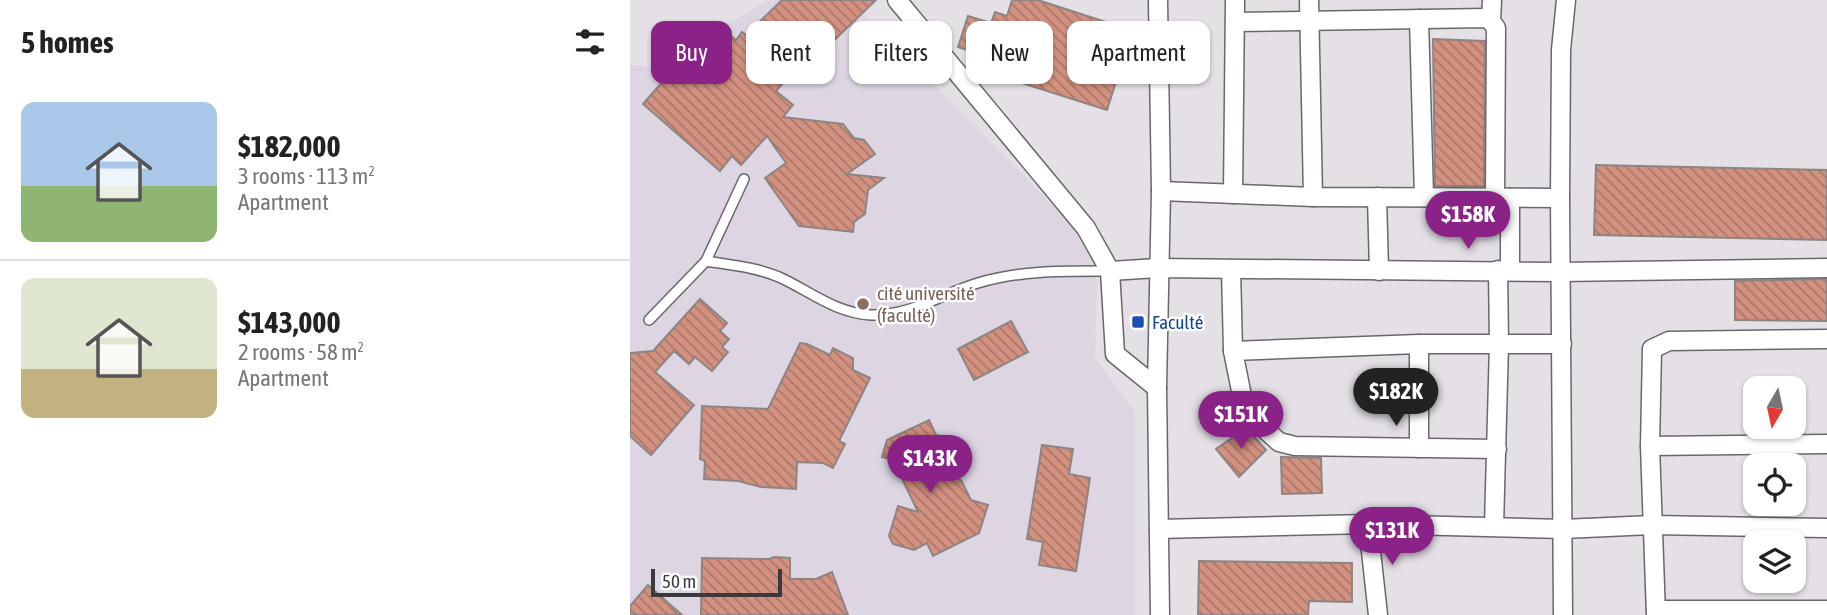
<!DOCTYPE html>
<meta charset="utf-8">
<style>
:root{--surface:#fff;--page:#f2f2f2;--text:#222;--muted:#767676;--line:#e0e0e0;--accent:#8a2288}
body{margin:0;font-family:"Asap Condensed",sans-serif;background:var(--page);color:var(--text);height:100vh;display:flex;flex-direction:column;font-size:26px;white-space:nowrap}
*{box-sizing:border-box;margin:0}
p{font-size:23px;color:var(--muted)}
.icon{flex:none;width:38px;height:38px;fill:none;stroke:currentColor;stroke-width:2;stroke-linecap:round;stroke-linejoin:round}
.map{position:relative;flex:1;overflow:hidden}
.side{display:flex;flex-direction:column;background:var(--surface);width:630px}
.side>*{flex:none}
.banner{position:absolute;left:21px;top:21px;width:665px;height:63px;display:flex;gap:14px}
.needle{width:46px;rotate:189deg}
.tools{position:absolute;left:1113px;top:376px;display:grid;gap:14px}
.tools a{display:grid;place-items:center;width:63px;height:63px;border-radius:14px;background:var(--surface);box-shadow:0 2px 5px #0004;font-size:35px}
.scale{position:absolute;left:21px;bottom:18px;width:131px;box-sizing:border-box;padding-left:7px;border:4px solid #3a393b;border-top:0;font-size:19px;line-height:24px;white-space:nowrap;color:#3a393b;-webkit-text-stroke:5px #fff;paint-order:stroke}
.price{position:absolute;translate:-50% -60px;padding:0 16px;border-radius:24px;background:var(--accent);color:#fff;font-size:23px;line-height:46px;filter:drop-shadow(0 2px 4px #0008)}
.price::after{content:'';position:absolute;left:50%;top:42px;width:21px;height:16px;margin-left:-10px;background:inherit;clip-path:polygon(0 0,100% 0,50% 100%)}
.price.active{background:#222;color:#fff}
ul{padding:0;list-style:none}
li{display:flex;align-items:center;gap:21px;height:175px;padding:0 21px}
li+li{border-top:2px solid var(--line)}
li span{display:grid;place-items:center;flex:none;width:196px;height:140px;border-radius:14px;color:#555}
li>.icon{margin-inline-start:auto}
span .icon{width:84px;height:84px;fill:#fffc;stroke-width:1}
li b{font-size:30px}
h2{display:flex;justify-content:space-between;align-items:center;height:84px;padding:0 21px;font-size:30px}
.pill{padding:0 24px;border-radius:14px;background:var(--surface);box-shadow:0 2px 5px #0004;font-size:24px;line-height:63px}
.pill.active{background:var(--accent);color:#fff}
main{display:flex;flex:1;min-height:0}
.map>svg:first-child{display:block}
</style>
<main>
<section class="side">
<h2>5 homes<svg class="icon" aria-label="filters" viewBox="0 0 24 24"><path d="M4 7h16M4 17h16"/><circle cx="9" cy="7" r="2"/><circle cx="15" cy="17" r="2"/></svg></h2>
<ul>
<li><span style="background:linear-gradient(#a9c7e8 60%,#8fb573 0)"><svg class="icon" aria-label="home" viewBox="0 0 24 24"><path d="M3 11l9-7 9 7M6 9v11h12V9"/></svg></span><div><b>$182,000</b><p>3 rooms · 113 m²</p><p>Apartment</p></div></li>
<li><span style="background:linear-gradient(#dfe7d0 65%,#c2b280 0)"><svg class="icon" aria-label="home" viewBox="0 0 24 24"><path d="M3 11l9-7 9 7M6 9v11h12V9"/></svg></span><div><b>$143,000</b><p>2 rooms · 58 m²</p><p>Apartment</p></div></li>
</ul>
</section>
<div class="map">
<svg width="1197" height="615" viewBox="0 0 1197 615">
<defs>
<pattern id="building-back-hatch" width="6" height="6" patternUnits="userSpaceOnUse" patternTransform="scale(1.75)"><rect width="6" height="6" fill="#d39180"/><path d="M-1 5l2 2M0 0l6 6M5-1l2 2" fill="none" stroke="#ac776a"/></pattern>
</defs>
<rect width="100%" height="100%" fill="#e4e0e6"/>
<!-- built -->
<path fill="#ddd5e2" d="M 138,0 L 220,0 L 468,251 L 465,358 L 505,412 L 505,615 L 0,615 L 0,65 L 29,67 Z"/>
<!-- building -->
<g fill="url(#building-back-hatch)" stroke="#8c8583" stroke-width="2">
<path d="M 152,0 L 246,0 L 169,74 L 165,69 L 146,91 L 163,105 L 153,117 L 213,124 L 224,138 L 234,140 L 245,154 L 217,174 L 254,178 L 238,190 L 235,214 L 224,222 L 223,232 L 169,226 L 135,178 L 156,163 L 137,136 L 111,165 L 102,156 L 90,171 L 13,104 L 85,22 L 106,40 L 112,32 L 116,35 Z"/>
<path d="M 382,0 L 408,0 L 488,26 L 484,40 L 498,44 L 477,110 L 360,73 L 364,58 L 328,47 L 338,16 L 361,23 L 365,12 L 377,16 Z"/>
<path d="M 803,39 L 855,41 L 854,186 L 805,186 Z"/>
<path d="M 966,165 L 1197,170 L 1197,240 L 964,235 Z"/>
<path d="M 1197,279 L 1197,321 L 1105,320 L 1105,281 Z"/>
<path d="M 70,299 L 97,323 L 90,331 L 99,339 L 92,347 L 98,352 L 82,371 L 65,357 L 59,364 L 44,351 L 25,372 L 64,405 L 21,455 L 0,436 L 0,353 L 23,351 Z"/>
<path d="M 381,321 L 398,352 L 344,380 L 328,349 Z"/>
<path d="M 170,343 L 177,344 L 200,355 L 203,348 L 223,358 L 223,370 L 240,378 L 209,441 L 215,444 L 203,468 L 193,463 L 167,462 L 166,489 L 131,487 L 108,481 L 74,479 L 75,461 L 70,459 L 72,406 L 138,409 Z"/>
<path d="M 299,420 L 306,435 L 317,438 L 307,473 L 331,480 L 341,500 L 358,505 L 349,533 L 303,556 L 297,543 L 284,550 L 263,544 L 259,536 L 268,506 L 288,512 L 263,460 L 252,457 L 257,440 Z"/>
<path d="M 616,428 L 636,450 L 609,477 L 586,449 Z"/>
<path d="M 412,445 L 443,449 L 439,474 L 460,478 L 446,571 L 409,565 L 413,542 L 397,539 Z"/>
<path d="M 651,457 L 691,458 L 692,493 L 652,494 Z"/>
<path d="M 144,557 L 160,558 L 160,579 L 186,579 L 202,572 L 218,615 L 71,615 L 72,558 L 139,559 Z"/>
<path d="M 569,561 L 722,563 L 722,602 L 679,601 L 678,615 L 568,615 Z"/>
<path d="M 18,585 L 52,615 L 0,615 L 0,606 Z"/>
</g>
<g fill="none" stroke-linecap="round" stroke-linejoin="round">
<defs>
<g id="lane">
<path d="M 76,261 C 101,265 125,267 149,277 C 180,291 205,313 241,315 C 281,316 311,294 348,283 C 391,270 435,271 480,271"/>
<path d="M 19,320 L 76,261 L 114,179"/>
</g>
<g id="street">
<path d="M 267,0 L 456,228 L 480,271 L 485,354 L 527,388"/>
<path d="M 528,0 L 531,191 L 527,388 L 530,615"/>
<path d="M 679,0 L 683,197"/>
<path d="M 789,19 L 794,196"/>
<path d="M 861,21 L 862,0"/>
<path d="M 605,22 L 855,18 L 861,21 L 866,28 L 865,198"/>
<path d="M 531,191 L 683,197 L 930,198"/>
<path d="M 603,194 L 605,0"/>
<path d="M 747,197 L 749,271"/>
<path d="M 601,269 L 603,351"/>
<path d="M 880,270 L 880,198"/>
<path d="M 480,271 L 528,268 L 931,272 L 1197,268"/>
<path d="M 789,344 L 789,448"/>
<path d="M 1020,446 L 1197,444"/>
<path d="M 867,449 L 665,446 L 649,442 L 619,415 L 613,401 L 603,351 L 789,344 L 932,344"/>
<path d="M 738,524 L 748,615"/>
<path d="M 864,526 L 869,344 L 868,270"/>
<path d="M 529,529 L 738,524 L 933,529 L 1022,525 L 1197,528"/>
<path d="M 1026,610 L 1197,610"/>
<path d="M 933,615 L 930,198 L 931,50 L 936,0"/>
<path d="M 1026,615 L 1020,446 L 1022,349 L 1039,341 L 1197,339"/>
</g>
</defs>
<!-- lane casing -->
<use href="#lane" stroke="#6a676c" stroke-width="12"/>
<!-- street casing -->
<use href="#street" stroke="#6a676c" stroke-width="21"/>
<!-- lane -->
<use href="#lane" stroke="#fff" stroke-width="9"/>
<!-- street -->
<use href="#street" stroke="#fff" stroke-width="18"/>
</g>
<!-- markers -->
<circle fill="#8d6e63" stroke="#fff" stroke-width="2.5" cx="233" cy="304" r="7"/>
<rect fill="#1a4fb4" stroke="#fff" stroke-width="2.5" x="501" y="315" width="14" height="14" rx="3.5"/>
<g text-anchor="middle" dominant-baseline="central" stroke-width="5" stroke-linejoin="round" paint-order="stroke">
<!-- education labels -->
<g font-size="19" fill="#785e54" stroke="#fff" text-anchor="start">
<text x="247" y="293">cité université<tspan x="247" dy="22">(faculté)</tspan></text>
</g>
<!-- transit labels -->
<g font-size="19" fill="#164399" stroke="#fff" text-anchor="start">
<text x="522" y="322">Faculté</text>
</g>
</g>
</svg>
<div class="tools">
<a><svg class="needle" viewBox="-14 -14 28 28"><path d="M0-13l5 13h-10z" fill="#e53935"/><path d="M0 13l5-13h-10z" fill="#767676"/></svg></a>
<a><svg class="icon" aria-label="locate" viewBox="0 0 24 24"><circle cx="12" cy="12" r="6"/><path d="M12 2v4M12 18v4M2 12h4M18 12h4"/></svg></a>
<a><svg class="icon" aria-label="layers" viewBox="0 0 24 24"><path d="M12 4l9 5-9 5-9-5zM3 14l9 5 9-5"/></svg></a>
</div>
<div class="scale">50 m</div>
<b class="price" style="left:838px;top:251px">$158K</b>
<b class="price active" style="left:766px;top:428px">$182K</b>
<b class="price" style="left:611px;top:451px">$151K</b>
<b class="price" style="left:300px;top:495px">$143K</b>
<b class="price" style="left:762px;top:567px">$131K</b>
<div class="banner">
<a class="pill active">Buy</a>
<a class="pill">Rent</a>
<a class="pill">Filters</a>
<a class="pill">New</a>
<a class="pill">Apartment</a>
</div>
</div>
</main>
